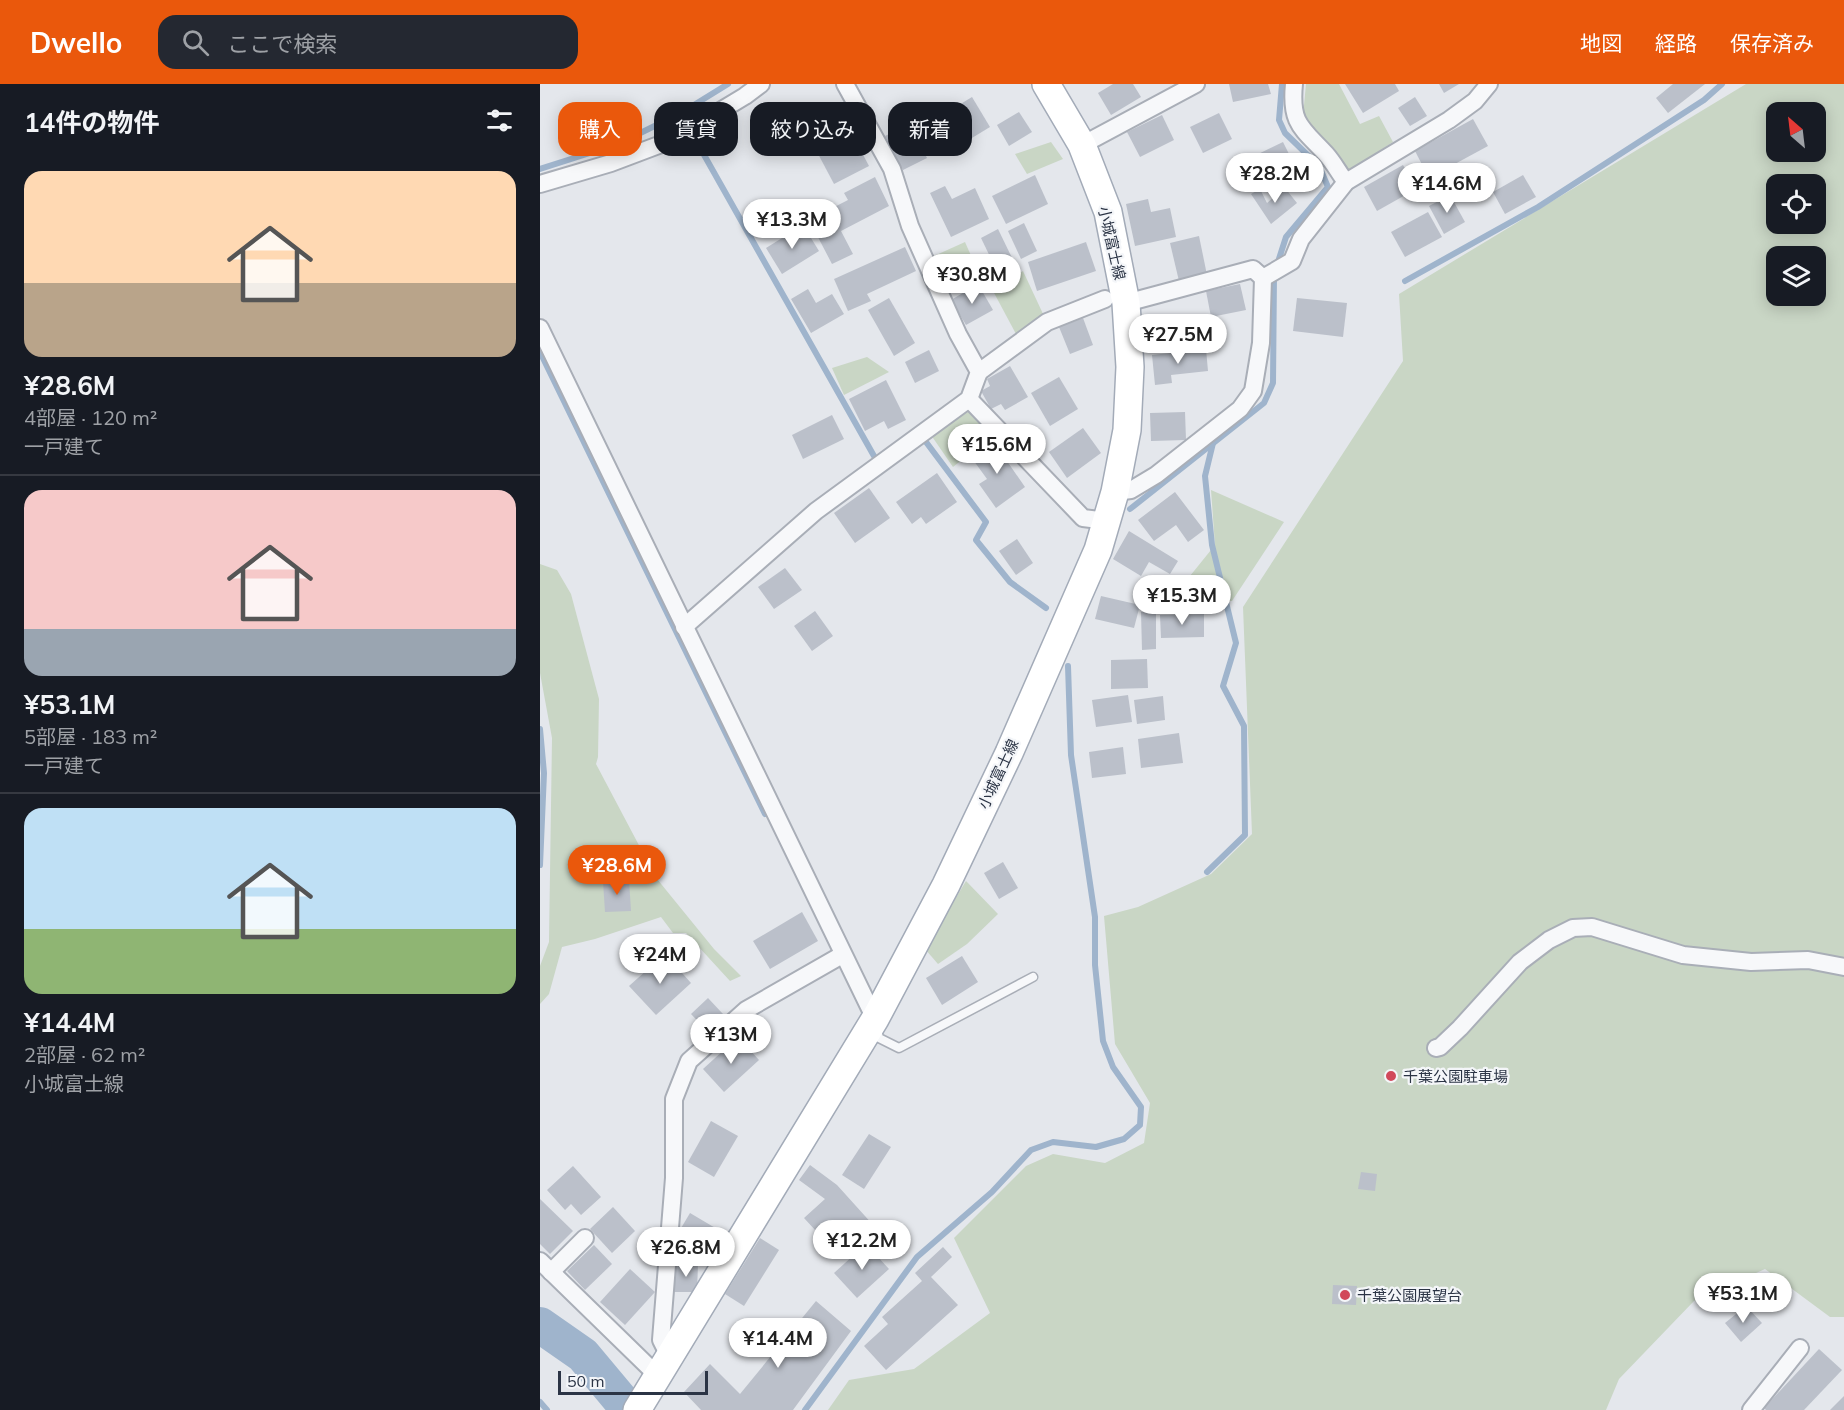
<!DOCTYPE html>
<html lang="ja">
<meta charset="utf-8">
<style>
:root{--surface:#171b24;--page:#242831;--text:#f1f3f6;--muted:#9ea1a6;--line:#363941;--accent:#ea580c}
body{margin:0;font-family:Mulish,"Noto Sans JP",sans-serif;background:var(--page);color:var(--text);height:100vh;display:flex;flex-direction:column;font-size:22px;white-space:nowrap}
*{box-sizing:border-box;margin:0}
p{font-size:20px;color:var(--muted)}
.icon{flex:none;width:33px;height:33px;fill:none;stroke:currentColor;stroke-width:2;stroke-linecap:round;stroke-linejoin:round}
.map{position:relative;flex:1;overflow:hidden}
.panel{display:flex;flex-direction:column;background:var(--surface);width:540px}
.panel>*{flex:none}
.guide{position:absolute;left:18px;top:18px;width:570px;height:54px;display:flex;gap:12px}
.needle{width:39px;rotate:332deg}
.buttons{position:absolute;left:1226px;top:18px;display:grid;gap:12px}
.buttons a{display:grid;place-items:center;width:60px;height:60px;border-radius:12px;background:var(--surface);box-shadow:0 3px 15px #0003;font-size:30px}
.scale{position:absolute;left:18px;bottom:15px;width:150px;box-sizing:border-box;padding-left:6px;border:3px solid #2b3445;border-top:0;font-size:16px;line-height:21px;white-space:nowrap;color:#2b3445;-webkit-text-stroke:4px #f4f6f9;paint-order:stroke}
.price{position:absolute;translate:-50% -51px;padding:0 14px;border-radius:21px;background:#fff;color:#222;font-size:20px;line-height:39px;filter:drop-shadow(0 2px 3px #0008)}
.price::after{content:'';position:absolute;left:50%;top:36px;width:18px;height:14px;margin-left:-9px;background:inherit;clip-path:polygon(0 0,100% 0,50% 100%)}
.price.current{background:var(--accent);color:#fff}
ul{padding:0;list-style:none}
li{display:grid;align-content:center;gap:12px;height:318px;padding:0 24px}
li+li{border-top:2px solid var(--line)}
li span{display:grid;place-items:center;height:186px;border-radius:18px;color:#555}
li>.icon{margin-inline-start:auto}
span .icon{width:108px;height:108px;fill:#fffc;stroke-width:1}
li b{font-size:26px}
h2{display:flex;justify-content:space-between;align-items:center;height:72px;padding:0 24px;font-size:26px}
.pill{padding:0 21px;border-radius:18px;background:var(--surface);box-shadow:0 3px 15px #0003;font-size:21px;line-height:54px}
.pill.current{background:var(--accent);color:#fff}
header{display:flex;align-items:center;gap:36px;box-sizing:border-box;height:84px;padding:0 30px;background:var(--accent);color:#fff}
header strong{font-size:28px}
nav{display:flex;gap:33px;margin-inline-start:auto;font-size:21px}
.search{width:420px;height:54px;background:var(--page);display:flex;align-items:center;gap:15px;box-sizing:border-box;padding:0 21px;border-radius:18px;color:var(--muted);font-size:22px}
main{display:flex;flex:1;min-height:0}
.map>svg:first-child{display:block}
</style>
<header>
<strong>Dwello</strong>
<div class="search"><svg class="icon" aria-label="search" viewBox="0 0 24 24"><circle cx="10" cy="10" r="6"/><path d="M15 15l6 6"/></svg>ここで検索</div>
<nav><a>地図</a><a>経路</a><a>保存済み</a></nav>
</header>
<main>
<section class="panel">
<h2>14件の物件<svg class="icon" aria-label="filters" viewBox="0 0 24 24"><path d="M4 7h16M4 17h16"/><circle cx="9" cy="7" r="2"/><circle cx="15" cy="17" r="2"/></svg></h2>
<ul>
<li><span style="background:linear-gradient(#ffd9b3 60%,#b9a48a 0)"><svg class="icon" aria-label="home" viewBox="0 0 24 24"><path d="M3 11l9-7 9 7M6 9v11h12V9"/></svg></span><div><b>¥28.6M</b><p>4部屋 · 120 m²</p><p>一戸建て</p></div></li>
<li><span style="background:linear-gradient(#f6c9c9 75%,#9aa5b1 0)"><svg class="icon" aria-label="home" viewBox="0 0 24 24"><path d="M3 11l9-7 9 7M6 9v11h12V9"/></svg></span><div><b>¥53.1M</b><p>5部屋 · 183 m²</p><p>一戸建て</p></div></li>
<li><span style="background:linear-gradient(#bfe0f5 65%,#8fb573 0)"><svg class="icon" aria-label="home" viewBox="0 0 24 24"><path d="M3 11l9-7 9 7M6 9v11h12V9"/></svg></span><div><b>¥14.4M</b><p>2部屋 · 62 m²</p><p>小城富士線</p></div></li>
</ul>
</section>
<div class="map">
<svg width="1304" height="1326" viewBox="0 0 1304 1326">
<rect width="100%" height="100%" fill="#e4e7ec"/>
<!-- green -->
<g fill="#c9d6c5" fill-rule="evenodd">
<path d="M 766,0 L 799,0 L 820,40 L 839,32 L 853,58 L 807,88 L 763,32 Z"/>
<path d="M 1206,0 L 1304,0 L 1304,1233 L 1290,1233 L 1225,1185 L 1154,1217 L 1079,1295 L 1066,1326 L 288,1326 L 309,1296 L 374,1285 L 450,1229 L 414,1154 L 486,1082 L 513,1070 L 565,1079 L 604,1059 L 610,1019 L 575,960 L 564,832 L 598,823 L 671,790 L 712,750 L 703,523 L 863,277 L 859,210 ZM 1236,28 L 1275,28 L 1275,68 L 1236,68 ZM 1236,100 L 1275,100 L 1275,140 L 1236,140 ZM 1236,172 L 1275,172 L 1275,212 L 1236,212 Z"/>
<path d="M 511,58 L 523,75 L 487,90 L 475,70 Z"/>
<path d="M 425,158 L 440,192 L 407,208 L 394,172 Z"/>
<path d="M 483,187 L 504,232 L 476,250 L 453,207 Z"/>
<path d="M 327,273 L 349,288 L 304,311 L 292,284 Z"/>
<path d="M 428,328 L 452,351 L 413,383 L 391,351 Z"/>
<path d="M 671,406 L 744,438 L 692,517 L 629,518 L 675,461 Z"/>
<path d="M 0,480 L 17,486 L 31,510 L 59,615 L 58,673 L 56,680 L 111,784 L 113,790 L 174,865 L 201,892 L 190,897 L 146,849 L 133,849 L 121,833 L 55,855 L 22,863 L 9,910 L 0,920 L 0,882 L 9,858 L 12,654 L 0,589 Z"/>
<path d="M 426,797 L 458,830 L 427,860 L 398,880 L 385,865 Z"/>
</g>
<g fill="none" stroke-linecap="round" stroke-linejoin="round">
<!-- stream -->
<g stroke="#9fb4cc" stroke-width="6">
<path d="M 159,62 L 334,372"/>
<path d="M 0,85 L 78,60 L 141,29 L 188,0"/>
<path d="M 737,181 L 746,153 L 788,103 L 779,82 L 745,49 L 739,36 L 742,0"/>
<path d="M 865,197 L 998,123 L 1164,16 L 1182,0"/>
<path d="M 0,268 L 225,730"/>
<path d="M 386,358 L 446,438 L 436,456 L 470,498 L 506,524"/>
<path d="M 590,425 L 724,319 L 733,299 L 734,191"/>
<path d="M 0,645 L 4,689 L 0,781"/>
<path d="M 667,788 L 705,751 L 704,642 L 683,602 L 696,559 L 672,461 L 665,392 L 673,359"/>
<path d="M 0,1318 L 7,1326"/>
<path d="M 265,1326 L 377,1173 L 452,1108 L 491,1066 L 513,1058 L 556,1063 L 584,1055 L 600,1041 L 601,1023 L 573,983 L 563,957 L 555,881 L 555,833 L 531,671 L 528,582"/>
</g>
<!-- river -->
<path stroke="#9fb4cc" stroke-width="36" d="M 0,1241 L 43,1271 L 89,1326"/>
</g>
<!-- building -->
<g fill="#bbc0ca">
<path d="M 573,0 L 593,0 L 601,13 L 571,31 L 558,9 Z"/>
<path d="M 689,0 L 728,0 L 731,10 L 693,18 Z"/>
<path d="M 805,0 L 855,0 L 859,7 L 823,29 Z"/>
<path d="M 899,0 L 919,0 L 904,9 Z"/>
<path d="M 1133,0 L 1165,0 L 1128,29 L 1116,14 Z"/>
<path d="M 432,13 L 450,43 L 422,60 L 404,30 Z"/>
<path d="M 875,13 L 887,32 L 870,42 L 858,24 Z"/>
<path d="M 386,20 L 399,45 L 378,56 L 387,74 L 363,86 L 345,52 L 369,40 L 365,31 Z"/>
<path d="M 479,28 L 492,48 L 469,62 L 457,41 Z"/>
<path d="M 679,29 L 692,55 L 663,69 L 650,43 Z"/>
<path d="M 622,31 L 634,56 L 600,73 L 587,48 Z"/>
<path d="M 933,35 L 948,62 L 889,94 L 875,67 Z"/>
<path d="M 311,48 L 329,82 L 294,100 L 276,66 Z"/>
<path d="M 743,58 L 754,80 L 715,99 L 704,77 Z"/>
<path d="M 863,81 L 876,105 L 837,127 L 824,103 Z"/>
<path d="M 495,91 L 508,120 L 466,140 L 452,112 Z"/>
<path d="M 983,91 L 996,113 L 965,130 L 953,108 Z"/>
<path d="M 335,93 L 349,122 L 301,147 L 313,170 L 292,180 L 269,136 L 308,116 L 304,109 Z"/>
<path d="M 405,102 L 412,115 L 435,104 L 449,135 L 411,153 L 390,109 Z"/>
<path d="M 745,104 L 757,119 L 731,140 L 711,110 L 720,105 L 727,119 Z"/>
<path d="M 910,111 L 925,138 L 904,150 L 889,122 Z"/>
<path d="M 608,115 L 611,128 L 630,124 L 636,153 L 595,162 L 586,120 Z"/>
<path d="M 888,128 L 902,153 L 865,173 L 851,148 Z"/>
<path d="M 484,139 L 497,167 L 481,175 L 468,147 Z"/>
<path d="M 263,141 L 279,167 L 242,190 L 226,164 Z"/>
<path d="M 458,145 L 474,178 L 457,187 L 441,154 Z"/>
<path d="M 659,152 L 667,191 L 639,197 L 630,159 Z"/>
<path d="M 546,158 L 556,187 L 497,207 L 488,178 Z"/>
<path d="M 365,163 L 376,187 L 327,210 L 331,217 L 308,227 L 294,195 Z"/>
<path d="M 438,200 L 453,226 L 426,241 L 411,216 Z"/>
<path d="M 700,200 L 706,226 L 671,233 L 666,207 Z"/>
<path d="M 268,205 L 276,219 L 292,210 L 304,230 L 271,249 L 251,215 Z"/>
<path d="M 349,214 L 375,259 L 354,272 L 328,226 Z"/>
<path d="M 757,214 L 807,219 L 803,253 L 753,247 Z"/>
<path d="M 543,234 L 553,261 L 530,270 L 519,243 Z"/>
<path d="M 666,265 L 668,287 L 631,291 L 632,299 L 615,301 L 612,271 Z"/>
<path d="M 389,266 L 399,287 L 375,299 L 365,278 Z"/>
<path d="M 470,282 L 488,313 L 465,326 L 461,320 L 451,325 L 441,307 L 450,302 L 447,295 Z"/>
<path d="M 519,293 L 538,325 L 510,342 L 491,309 Z"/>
<path d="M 346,296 L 366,336 L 348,345 L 344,337 L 325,347 L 309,315 Z"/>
<path d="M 645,328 L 646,356 L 611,357 L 610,329 Z"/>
<path d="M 292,331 L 304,355 L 263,375 L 252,351 Z"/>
<path d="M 543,344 L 561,369 L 527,394 L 509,368 Z"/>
<path d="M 453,357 L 485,403 L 456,424 L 439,400 L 447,395 L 431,373 Z"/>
<path d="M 397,389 L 417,418 L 386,440 L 381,433 L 372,440 L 356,418 Z"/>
<path d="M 329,404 L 350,434 L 315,459 L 294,429 Z"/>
<path d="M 635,408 L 664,446 L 648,458 L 636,441 L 614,457 L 598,436 Z"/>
<path d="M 589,447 L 638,477 L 630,490 L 609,478 L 601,492 L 573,475 Z"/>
<path d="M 477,455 L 493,479 L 476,491 L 459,467 Z"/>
<path d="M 245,484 L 262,506 L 234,525 L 218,503 Z"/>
<path d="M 561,512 L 600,521 L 594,544 L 555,535 Z"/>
<path d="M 275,527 L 293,552 L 272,567 L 254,542 Z"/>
<path d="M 616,527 L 616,565 L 602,566 L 601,528 Z"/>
<path d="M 664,530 L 664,553 L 621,554 L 620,531 Z"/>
<path d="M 607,575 L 608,604 L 571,605 L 571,576 Z"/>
<path d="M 588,611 L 592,638 L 556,643 L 552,616 Z"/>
<path d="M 623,612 L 625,636 L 597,640 L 594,616 Z"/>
<path d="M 639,649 L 643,679 L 601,684 L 598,655 Z"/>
<path d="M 583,663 L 586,690 L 552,694 L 549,668 Z"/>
<path d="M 463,778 L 478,804 L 459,815 L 444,789 Z"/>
<path d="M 89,796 L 91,827 L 65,828 L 63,797 Z"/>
<path d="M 262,828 L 278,857 L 230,885 L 213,857 Z"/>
<path d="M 125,870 L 151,899 L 116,931 L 89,902 Z"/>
<path d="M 422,872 L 438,898 L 402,921 L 386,894 Z"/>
<path d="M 168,914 L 183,930 L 166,946 L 151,930 Z"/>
<path d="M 198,953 L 219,976 L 184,1008 L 163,985 Z"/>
<path d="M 171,1037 L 198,1052 L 174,1093 L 148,1078 Z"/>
<path d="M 329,1050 L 351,1063 L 324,1105 L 302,1091 Z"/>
<path d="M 270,1081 L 297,1101 L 334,1142 L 300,1173 L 264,1134 L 285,1115 L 259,1096 Z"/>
<path d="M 33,1082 L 61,1113 L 41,1131 L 31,1120 L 25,1126 L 7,1106 Z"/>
<path d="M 821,1088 L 837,1090 L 835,1107 L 818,1105 Z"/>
<path d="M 0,1115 L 33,1147 L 10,1170 L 0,1160 Z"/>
<path d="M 73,1123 L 95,1147 L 72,1169 L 50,1145 Z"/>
<path d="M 150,1129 L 177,1145 L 161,1171 L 134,1156 Z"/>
<path d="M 220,1154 L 239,1166 L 204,1222 L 185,1210 Z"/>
<path d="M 326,1160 L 349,1185 L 317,1214 L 294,1189 Z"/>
<path d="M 54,1161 L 72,1180 L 45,1206 L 27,1187 Z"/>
<path d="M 403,1163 L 412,1173 L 391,1193 L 418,1221 L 346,1286 L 324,1262 L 348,1240 L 342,1233 L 382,1197 L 375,1189 Z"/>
<path d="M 135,1179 L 158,1180 L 157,1208 L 134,1208 Z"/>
<path d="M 90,1185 L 115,1208 L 85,1241 L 60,1218 Z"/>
<path d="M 793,1201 L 817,1202 L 816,1221 L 792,1220 Z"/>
<path d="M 276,1217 L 311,1247 L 253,1326 L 161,1326 L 144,1308 L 170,1280 L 200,1310 Z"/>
<path d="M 1206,1222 L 1222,1239 L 1201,1258 L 1185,1239 Z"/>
<path d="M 1279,1265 L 1302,1286 L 1264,1326 L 1226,1326 L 1224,1324 Z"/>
<path d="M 1304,1312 L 1304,1326 L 1290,1326 Z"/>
</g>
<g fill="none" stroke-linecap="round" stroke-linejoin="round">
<defs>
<path id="lane" d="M 337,946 L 339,954 L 359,964 L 493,893"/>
<g id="street">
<path d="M 754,0 C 750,40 762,44 786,70 C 794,79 799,89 806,98"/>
<path d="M 542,61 L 656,0"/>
<path d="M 0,100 L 71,79 L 132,56 L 205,12 L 221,0"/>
<path d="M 723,194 L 752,177 L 761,155 L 806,98 L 909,36 L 935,17 L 949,0"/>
<path d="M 586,219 L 713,185 L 723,194"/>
<path d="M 0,244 L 335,935"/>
<path d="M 439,288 L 507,238 L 565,215"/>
<path d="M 429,315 L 543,434 L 567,437"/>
<path d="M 575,408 L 591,406 L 616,391 L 700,325 L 713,307 L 721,259 L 723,194"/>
<path d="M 144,543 L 276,427 L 429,315 L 439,288 L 418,250 L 370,142 L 352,85 L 305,0"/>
<path d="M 896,964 L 900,963 L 920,944 L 980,878 L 1009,856 L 1033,844 L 1052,843 L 1143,871 L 1211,878 L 1268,876 L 1304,883"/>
<path d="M 0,1177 L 119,1293"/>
<path d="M 11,1188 L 45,1154"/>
<path d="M 130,1274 L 121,1256 L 134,1094 L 134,1015 L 149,977 L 206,926 L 302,871"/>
<path d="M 1211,1326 L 1260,1264"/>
</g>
<path id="primary" d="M 97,1326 L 335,935 L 406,801 L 469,669 L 558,466 L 575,408 L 587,346 L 590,283 L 586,219 L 568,128 L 542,61 L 506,0"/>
</defs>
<!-- lane casing -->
<use href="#lane" stroke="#a9aeb7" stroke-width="11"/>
<!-- street casing -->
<use href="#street" stroke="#a9aeb7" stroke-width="20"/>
<!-- primary casing -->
<use href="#primary" stroke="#a3abb8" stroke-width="30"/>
<!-- lane -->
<use href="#lane" stroke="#f7f8fa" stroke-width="8"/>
<!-- street -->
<use href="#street" stroke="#f7f8fa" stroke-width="16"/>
<!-- primary -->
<use href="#primary" stroke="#fff" stroke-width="27"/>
</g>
<!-- markers -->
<g fill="#d1495b" stroke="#f4f6f9" stroke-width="2">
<circle cx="851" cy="992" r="6"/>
<circle cx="805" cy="1211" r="6"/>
</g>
<g text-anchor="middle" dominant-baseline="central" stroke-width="4.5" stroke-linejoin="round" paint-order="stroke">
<!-- street labels -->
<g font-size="15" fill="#2b3445" stroke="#f4f6f9">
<text transform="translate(572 159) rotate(77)">小城富士線</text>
<text transform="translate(458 690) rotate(-65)">小城富士線</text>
</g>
<!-- poi labels -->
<g font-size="15" fill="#2b3445" stroke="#f4f6f9" text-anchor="start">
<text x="863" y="992">千葉公園駐車場</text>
<text x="817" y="1211">千葉公園展望台</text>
</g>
</g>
</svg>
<div class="buttons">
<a><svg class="needle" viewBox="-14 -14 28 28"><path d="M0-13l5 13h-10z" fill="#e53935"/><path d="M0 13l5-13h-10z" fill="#9ea1a6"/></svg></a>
<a><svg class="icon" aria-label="locate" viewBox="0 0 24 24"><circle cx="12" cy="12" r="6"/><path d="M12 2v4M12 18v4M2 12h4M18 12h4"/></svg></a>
<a><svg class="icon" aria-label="layers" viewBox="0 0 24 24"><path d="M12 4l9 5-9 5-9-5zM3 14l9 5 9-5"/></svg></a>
</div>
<div class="scale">50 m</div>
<b class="price" style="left:735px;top:120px">¥28.2M</b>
<b class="price" style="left:907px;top:130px">¥14.6M</b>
<b class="price" style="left:252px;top:166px">¥13.3M</b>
<b class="price" style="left:432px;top:221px">¥30.8M</b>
<b class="price" style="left:638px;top:281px">¥27.5M</b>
<b class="price" style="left:457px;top:391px">¥15.6M</b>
<b class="price" style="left:642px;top:542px">¥15.3M</b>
<b class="price current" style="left:77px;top:812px">¥28.6M</b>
<b class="price" style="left:120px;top:901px">¥24M</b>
<b class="price" style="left:191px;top:981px">¥13M</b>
<b class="price" style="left:322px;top:1187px">¥12.2M</b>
<b class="price" style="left:146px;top:1194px">¥26.8M</b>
<b class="price" style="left:1203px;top:1240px">¥53.1M</b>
<b class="price" style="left:238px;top:1285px">¥14.4M</b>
<div class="guide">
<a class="pill current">購入</a>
<a class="pill">賃貸</a>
<a class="pill">絞り込み</a>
<a class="pill">新着</a>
</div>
</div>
</main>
